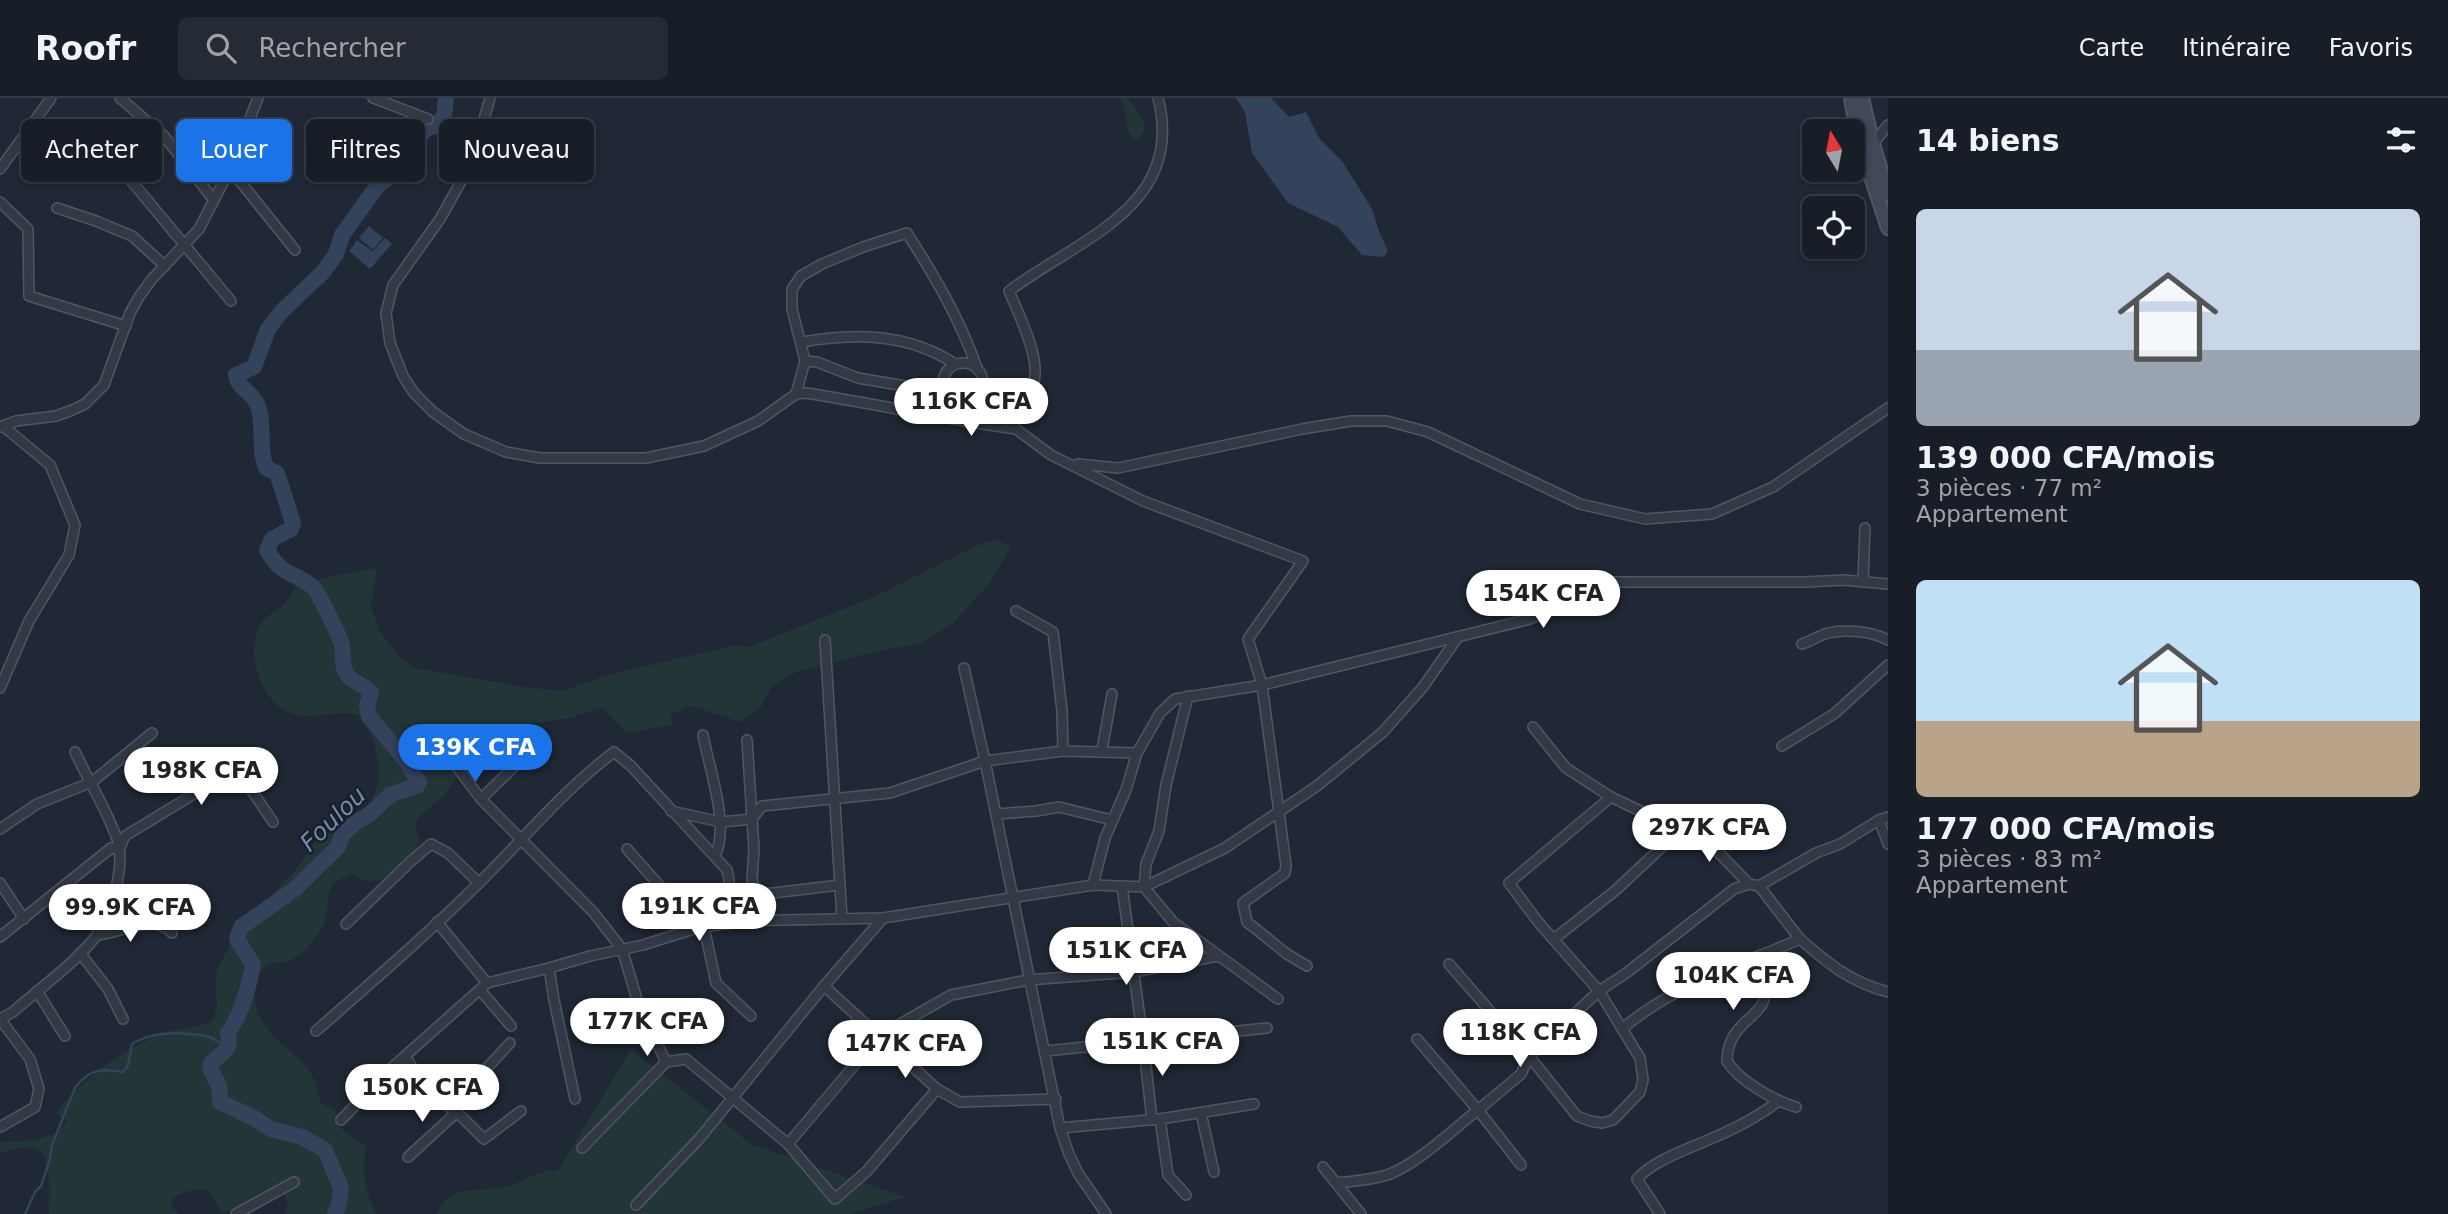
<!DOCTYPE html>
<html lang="fr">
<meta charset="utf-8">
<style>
:root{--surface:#181e28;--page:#252b34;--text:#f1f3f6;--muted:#9fa2a8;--line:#363c45;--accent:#1a73e8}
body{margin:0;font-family:"DejaVu Sans",sans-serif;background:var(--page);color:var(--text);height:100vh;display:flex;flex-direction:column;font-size:26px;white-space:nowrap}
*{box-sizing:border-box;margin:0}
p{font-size:23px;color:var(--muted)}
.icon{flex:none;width:38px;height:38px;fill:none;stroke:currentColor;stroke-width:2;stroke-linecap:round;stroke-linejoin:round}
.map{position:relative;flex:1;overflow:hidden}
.sheet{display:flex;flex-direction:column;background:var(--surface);width:560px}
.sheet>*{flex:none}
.top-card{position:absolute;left:21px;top:21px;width:665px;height:63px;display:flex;gap:14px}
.needle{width:46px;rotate:350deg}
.fabs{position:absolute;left:1802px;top:21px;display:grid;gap:14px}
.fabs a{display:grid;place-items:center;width:63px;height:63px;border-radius:10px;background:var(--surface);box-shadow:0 4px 10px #0003,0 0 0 2px var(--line);font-size:35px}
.price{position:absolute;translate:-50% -60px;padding:0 16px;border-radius:24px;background:#fff;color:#222;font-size:23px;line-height:46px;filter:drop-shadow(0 2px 4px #0008)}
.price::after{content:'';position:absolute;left:50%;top:42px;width:21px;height:16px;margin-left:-10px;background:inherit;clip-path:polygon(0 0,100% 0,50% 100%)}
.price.active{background:var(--accent);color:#fff}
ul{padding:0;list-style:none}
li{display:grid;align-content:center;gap:14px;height:371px;padding:0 28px}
li span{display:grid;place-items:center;height:217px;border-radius:10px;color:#555}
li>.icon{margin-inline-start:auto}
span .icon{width:126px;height:126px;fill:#fffc;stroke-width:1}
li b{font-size:30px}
h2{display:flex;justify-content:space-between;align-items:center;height:84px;padding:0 28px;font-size:30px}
.chip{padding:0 24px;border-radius:10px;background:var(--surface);box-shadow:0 4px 10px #0003,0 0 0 2px var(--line);font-size:24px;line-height:63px}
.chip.active{background:var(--accent);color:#fff}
header{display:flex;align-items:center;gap:42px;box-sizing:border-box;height:98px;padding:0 35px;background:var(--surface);border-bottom:2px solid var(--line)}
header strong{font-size:33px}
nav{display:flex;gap:38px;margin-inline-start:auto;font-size:24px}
.search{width:490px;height:63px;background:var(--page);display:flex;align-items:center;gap:18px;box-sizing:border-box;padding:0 24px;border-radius:10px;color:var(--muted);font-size:26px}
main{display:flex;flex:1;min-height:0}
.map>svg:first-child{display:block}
</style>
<header>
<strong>Roofr</strong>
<div class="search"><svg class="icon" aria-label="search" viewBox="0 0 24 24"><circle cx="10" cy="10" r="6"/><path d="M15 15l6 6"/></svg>Rechercher</div>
<nav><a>Carte</a><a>Itinéraire</a><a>Favoris</a></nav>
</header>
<main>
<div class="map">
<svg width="1888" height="1116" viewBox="0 0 1888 1116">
<rect width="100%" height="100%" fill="#202835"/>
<!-- green -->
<g fill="#223537">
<path d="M 1120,0 L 1127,0 L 1142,19 L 1145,30 L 1139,40 L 1134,41 C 1123,29 1129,15 1120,0 Z"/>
<path d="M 996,442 L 1011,448 L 990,485 L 953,525 L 922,545 L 873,554 L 798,573 L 771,589 L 761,609 L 740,624 L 691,608 L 671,616 L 672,627 L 627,635 L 602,609 L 570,620 L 526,626 L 459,675 L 446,695 L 417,721 L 415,729 L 420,742 L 413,759 L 381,782 L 366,783 L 352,776 C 313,789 338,811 318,836 C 310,846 303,857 291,862 C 281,866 269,863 261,872 C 254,880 254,887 255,897 C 256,903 256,913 259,918 C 270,939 292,953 307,970 C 315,979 318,993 321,1005 L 336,1013 L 338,1028 L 366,1049 C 362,1073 365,1094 376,1116 L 285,1116 L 288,1107 L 283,1093 C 254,1084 253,1116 221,1113 C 211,1097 210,1088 190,1093 C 183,1094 179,1096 173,1100 L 172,1108 L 178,1116 L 49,1116 C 49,1100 54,1054 33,1050 C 22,1048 11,1052 0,1055 L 0,1044 L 34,1042 L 57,1035 L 67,1024 L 56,1015 C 80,981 131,946 170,933 C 184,929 200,930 213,922 L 217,907 L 215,883 L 219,867 L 236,836 L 244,827 L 259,821 L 278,789 L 294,774 L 325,729 C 374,722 386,691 374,645 C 371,633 362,627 358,617 C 333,610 308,626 284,612 C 259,597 245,551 261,526 C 266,517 278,513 285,505 C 289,500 293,491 298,488 C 302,485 309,485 314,483 C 335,477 355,473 377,470 L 371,509 L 380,534 L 400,558 L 415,570 L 524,589 L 562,593 L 608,577 L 735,547 L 749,549 L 876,498 L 978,447 Z"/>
<path d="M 631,951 L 751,1046 L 905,1099 L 850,1116 L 438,1116 L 437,1114 C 453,1083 484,1096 511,1087 C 527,1081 540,1072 558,1072 Z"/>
</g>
<!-- water -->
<g fill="#33435c">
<path d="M 1236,0 L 1271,0 L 1289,19 L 1306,14 L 1319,40 L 1342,63 L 1372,111 L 1379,133 L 1388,153 L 1384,159 L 1362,157 L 1338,129 L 1288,105 L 1252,55 L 1245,14 Z"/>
<path d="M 369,128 L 383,140 L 373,152 L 359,140 Z"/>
<path d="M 385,140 L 392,146 L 370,171 L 349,153 L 357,142 L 372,153 L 371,155 Z"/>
</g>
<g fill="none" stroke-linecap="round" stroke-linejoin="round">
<!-- stream -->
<path stroke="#33435c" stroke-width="2.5" d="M 25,1116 L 35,1094 L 41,1088 L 50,1061 L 52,1047 L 75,990 C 89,971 102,970 123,974 L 128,967 L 132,946 C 152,933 182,934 206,938 C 213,939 215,943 221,945 L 230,942"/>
<!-- river -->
<path stroke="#33435c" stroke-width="16" d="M 335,1116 L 339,1105 L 341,1090 L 325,1052 L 302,1039 L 271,1031 L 254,1020 L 220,1004 L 219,988 L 210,970 L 211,965 C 222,954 232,953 228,935 C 242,915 248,891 253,867 L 237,841 L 241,829 L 295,791 L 338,749 L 342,737 L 356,724 L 370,716 L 390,697 L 418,687 L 419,684 L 406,663 L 369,618 L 367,608 L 371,595 C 364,586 352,585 346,575 C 341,566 344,557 342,548 C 341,540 318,494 313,489 C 294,473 282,479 267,452 L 272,441 L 291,431 L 293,425 L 277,375 L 266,370 C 258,350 265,328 258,308 C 253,294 237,290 236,277 L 254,269 L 268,231 L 281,214 L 323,174 L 336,156 L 342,137 L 378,87 L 399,72 L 405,66 L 416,41 L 426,31 L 437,27 L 444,18 L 446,0"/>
<defs>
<g id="street">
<path d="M 120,0 L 164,38 L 213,101"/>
<path d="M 373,0 L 428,21"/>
<path d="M 490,0 L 475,53 L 468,71 L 440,121 L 393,187 L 386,215 L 390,245 L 403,278 L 414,295 L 433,314 L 464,336 L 506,354 L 540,360 L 646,360 L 704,348 L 758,323 L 796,296 L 806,295 C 876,306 945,321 1016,331"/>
<path d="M 1873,46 L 1888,27"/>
<path d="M 0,71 L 51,0"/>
<path d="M 230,71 L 295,152"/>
<path d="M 123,73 L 231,203"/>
<path d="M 0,104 L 28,131 L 29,198 L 126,228"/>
<path d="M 57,110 L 96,123 L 132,138 L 165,168"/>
<path d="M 802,244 C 856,235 908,235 955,266"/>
<path d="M 805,263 L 817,264 L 858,280 L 946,295"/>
<circle cx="963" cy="285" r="20"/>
<path d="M 981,292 L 1001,311 L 1016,331 L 1051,357 L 1143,403 L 1303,463 L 1248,541 L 1262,587 L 1530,521 C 1544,515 1553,503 1566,494 C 1578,486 1591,486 1604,484 L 1805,484 L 1844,482 L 1888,486"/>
<path d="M 796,296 L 805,263 L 792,211 L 792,191 L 801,178 L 822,166 L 863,149 L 907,135 C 935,179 960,221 977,270"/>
<path d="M 1001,311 C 1010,305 1023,300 1029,293 C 1048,273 1018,215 1009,193 C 1078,141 1186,109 1158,0"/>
<path d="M 0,329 L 16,323 L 56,318 L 70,313 L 85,306 L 104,287 L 130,215 L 139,199 L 152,181 L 199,131 L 230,71 L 258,0"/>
<path d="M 1078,366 L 1118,370 L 1302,331 L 1351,323 L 1387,323 L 1428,334 L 1580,406 L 1645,421 L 1712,416 L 1773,389 L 1888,310"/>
<path d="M 1863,484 L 1865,430"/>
<path d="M 1016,513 L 1053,534 L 1062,613 L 1063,653"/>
<path d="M 825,542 L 842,821"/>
<path d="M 1802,546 C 1811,543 1820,537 1828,535 C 1847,531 1871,533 1888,542"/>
<path d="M 964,570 L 985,663 L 1063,653 L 1137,655 L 1160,615 L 1175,601 L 1262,587 L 1286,767 L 1285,775 L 1243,805 L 1247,824 L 1287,856 L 1307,868"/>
<path d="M 0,590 L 29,523 L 69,457 L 75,427 L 50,367 L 3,328"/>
<path d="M 1533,629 L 1566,670 L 1611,699 L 1680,732 L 1718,754 L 1749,786"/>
<path d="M 703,637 C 709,671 730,727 715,758"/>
<path d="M 747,642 L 754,751 L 752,781 L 756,797 L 840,787"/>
<path d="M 1782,648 L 1834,616 L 1888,567"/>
<path d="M 1102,652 L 1112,596"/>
<path d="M 525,658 L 481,701 L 594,815 L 622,851 L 639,908 L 666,964 L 582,1050"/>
<path d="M 456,668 L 481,701"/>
<path d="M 671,713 L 721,724 L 752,721 L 762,708 L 890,695 L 985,663 L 1060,1030 L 1069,1056 L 1078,1075 L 1106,1116"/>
<path d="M 997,716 L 1036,713 L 1059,709 L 1112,722"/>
<path d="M 1879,722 L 1888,746"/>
<path d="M 0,731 L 37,706 L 92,684 L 152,635"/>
<path d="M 627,751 L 697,830"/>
<path d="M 0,785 L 24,821"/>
<path d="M 1093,787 L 1105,740 L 1126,692 L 1137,655"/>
<path d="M 1122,788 L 1143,942 L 1152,1022"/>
<path d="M 1144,789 L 1225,750 L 1317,688 L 1383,634 L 1423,589 L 1458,539"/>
<path d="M 1144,789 L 1146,766 L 1159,733 L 1166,687 L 1188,598"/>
<path d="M 437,824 L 487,885"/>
<path d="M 346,826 L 409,765 L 431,746 L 448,755 L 479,785"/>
<path d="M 704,829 L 716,885 L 751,918"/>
<path d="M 97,837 C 120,836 153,814 172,835"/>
<path d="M 0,839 L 111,750 L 119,752 L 125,738 L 212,685 L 238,679 L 246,684 L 273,724"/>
<path d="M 1554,841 L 1616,792 L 1680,732"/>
<path d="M 1800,841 L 1759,788 L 1816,755 L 1840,746 L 1879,722 L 1888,719"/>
<path d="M 80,855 L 108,891 L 123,921"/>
<path d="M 1753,861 C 1758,872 1767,886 1765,898 C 1761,921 1727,925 1727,963 C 1739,983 1775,1003 1796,1009"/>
<path d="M 1449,866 L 1529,958 L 1577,1018 L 1590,1023 L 1602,1025 L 1613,1022 L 1640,994 L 1643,982 L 1640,960 L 1599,893 L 1539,825 L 1509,785 L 1611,699"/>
<path d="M 549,870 L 554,902 L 575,1001"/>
<path d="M 824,888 L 937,991 L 960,1004 L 1056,1001"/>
<path d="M 480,892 L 511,928"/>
<path d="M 37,893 L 65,938"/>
<path d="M 0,921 L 13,914 C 39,891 70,869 93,842 C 111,821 126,768 117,741 C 106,710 89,684 75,654"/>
<path d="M 0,921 L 30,961 L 39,991 L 35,1009 L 0,1029"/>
<path d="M 1622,931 C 1673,887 1740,867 1800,841 C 1829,866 1850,884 1888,894"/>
<path d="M 316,933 C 373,883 430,834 483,781 C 526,738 566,690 614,654 L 631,668 L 727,772 L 729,782 L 728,826"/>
<path d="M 1046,953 L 1267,930"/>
<path d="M 406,959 L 413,971 L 484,1041 L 521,1013"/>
<path d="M 666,964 L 686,961 L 788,1046 L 835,1101 L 867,1073 L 937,991"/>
<path d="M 450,1010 L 510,945"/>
<path d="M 1201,1015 L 1214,1074"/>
<path d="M 1160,1021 L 1168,1077 L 1186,1097"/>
<path d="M 341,1022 L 387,974 L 487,885 L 549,870 L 590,858 L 643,847 L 697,830 L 744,823 L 883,820 L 1093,787 L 1144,789 L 1173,824 L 1278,901"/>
<path d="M 1060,1030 L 1160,1021 L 1254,1006"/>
<path d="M 788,1046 L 879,938 L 951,897 L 1028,882 L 1134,874 L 1218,858"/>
<path d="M 408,1059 L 456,1015"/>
<path d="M 1521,1067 L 1478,1012 L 1521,976 L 1529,958 L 1599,893 L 1625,876 L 1734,791 L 1749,786 L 1759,788"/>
<path d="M 1323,1069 L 1361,1116"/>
<path d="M 1336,1085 C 1354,1083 1373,1082 1390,1076 C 1421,1063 1452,1032 1478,1012 L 1417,941"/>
<path d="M 636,1107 L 699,1041 L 824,888 L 883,820"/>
<path d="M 236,1116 L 294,1084"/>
<path d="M 1660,1116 L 1637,1081 C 1651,1066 1670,1058 1689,1050 C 1718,1038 1752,1024 1777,1004"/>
</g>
<g id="secondary">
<path d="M 1851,0 L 1858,40 L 1888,130"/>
<path d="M 1862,0 L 1873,46 L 1888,96"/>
</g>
</defs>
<!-- street casing -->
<use href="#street" stroke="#505764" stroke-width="12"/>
<!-- secondary casing -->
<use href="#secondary" stroke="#505764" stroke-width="16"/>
<!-- street -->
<use href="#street" stroke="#333a45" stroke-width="9"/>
<!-- secondary -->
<use href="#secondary" stroke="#414958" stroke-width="12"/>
</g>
<g text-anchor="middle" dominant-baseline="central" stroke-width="5" stroke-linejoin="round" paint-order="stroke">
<!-- water labels -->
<g font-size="24" font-style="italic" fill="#758aaa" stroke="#191f2a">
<text transform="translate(333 721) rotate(-44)">Foulou</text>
</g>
</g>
</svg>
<div class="fabs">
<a><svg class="needle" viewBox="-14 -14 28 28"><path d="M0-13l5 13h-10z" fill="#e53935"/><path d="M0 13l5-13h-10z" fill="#9fa2a8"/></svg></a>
<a><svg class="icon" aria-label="locate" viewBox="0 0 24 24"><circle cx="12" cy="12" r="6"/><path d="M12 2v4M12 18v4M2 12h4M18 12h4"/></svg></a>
</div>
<b class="price" style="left:971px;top:340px">116K CFA</b>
<b class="price" style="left:1543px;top:532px">154K CFA</b>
<b class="price active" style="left:475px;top:686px">139K CFA</b>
<b class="price" style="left:201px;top:709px">198K CFA</b>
<b class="price" style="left:1709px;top:766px">297K CFA</b>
<b class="price" style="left:699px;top:845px">191K CFA</b>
<b class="price" style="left:130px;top:846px">99.9K CFA</b>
<b class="price" style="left:1126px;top:889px">151K CFA</b>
<b class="price" style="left:1733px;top:914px">104K CFA</b>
<b class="price" style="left:647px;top:960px">177K CFA</b>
<b class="price" style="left:1520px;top:971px">118K CFA</b>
<b class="price" style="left:1162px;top:980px">151K CFA</b>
<b class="price" style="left:905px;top:982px">147K CFA</b>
<b class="price" style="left:422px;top:1026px">150K CFA</b>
<div class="top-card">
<a class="chip">Acheter</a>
<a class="chip active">Louer</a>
<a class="chip">Filtres</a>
<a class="chip">Nouveau</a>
</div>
</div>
<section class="sheet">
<h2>14 biens<svg class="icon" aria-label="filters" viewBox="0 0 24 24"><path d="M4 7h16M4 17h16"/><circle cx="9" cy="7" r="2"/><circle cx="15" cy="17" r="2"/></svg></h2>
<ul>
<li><span style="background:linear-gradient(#c9d6e8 65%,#9aa5b1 0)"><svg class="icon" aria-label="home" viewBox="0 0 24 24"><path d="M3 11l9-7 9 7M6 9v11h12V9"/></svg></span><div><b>139 000 CFA/mois</b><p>3 pièces · 77 m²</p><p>Appartement</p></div></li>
<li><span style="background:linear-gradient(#bfe0f5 65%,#b9a48a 0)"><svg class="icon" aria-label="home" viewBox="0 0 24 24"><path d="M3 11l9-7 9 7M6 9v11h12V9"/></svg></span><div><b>177 000 CFA/mois</b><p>3 pièces · 83 m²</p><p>Appartement</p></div></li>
</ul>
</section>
</main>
